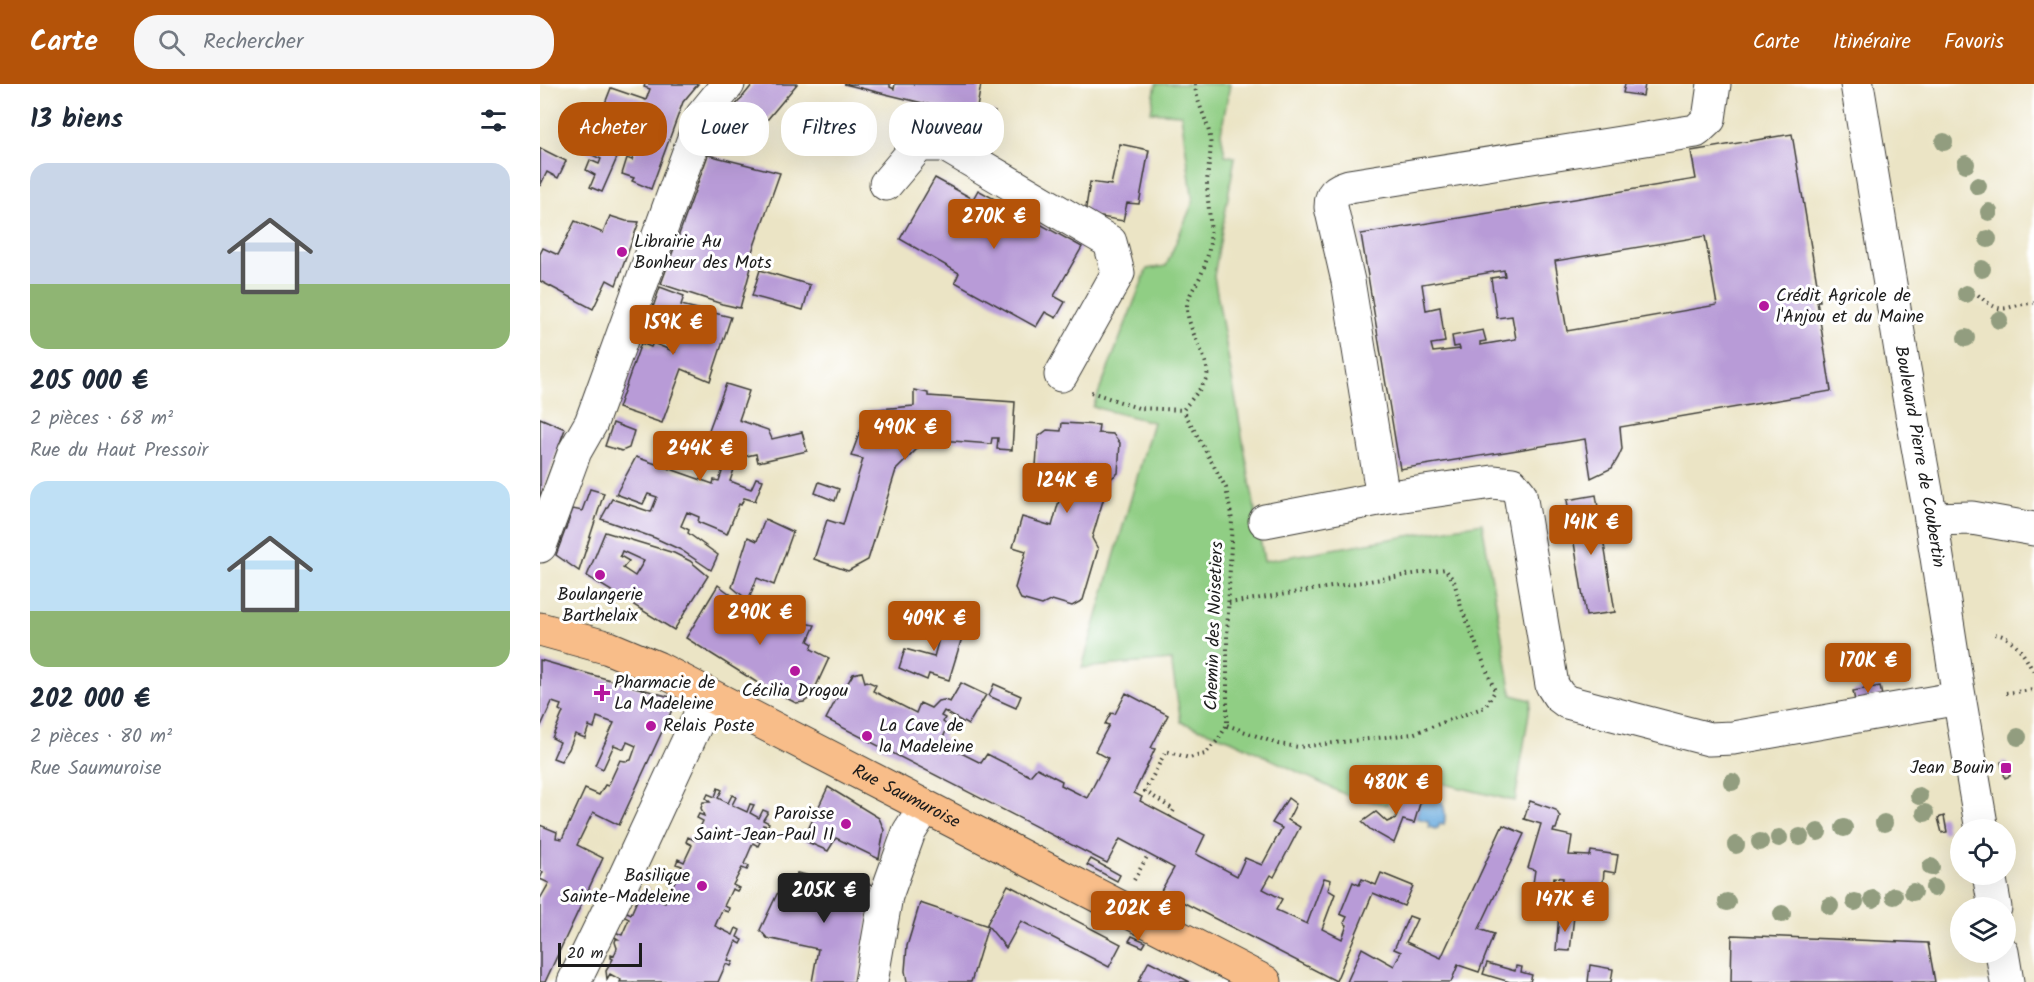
<!DOCTYPE html>
<html lang="fr">
<meta charset="utf-8">
<style>
:root{--surface:#fff;--page:#f6f6f7;--text:#1f2937;--muted:#747a83;--accent:#b45309}
body{margin:0;font-family:Kalam,sans-serif;background:var(--page);color:var(--text);height:100vh;display:flex;flex-direction:column;font-size:22px;white-space:nowrap}
*{box-sizing:border-box;margin:0}
p{font-size:20px;color:var(--muted)}
.icon{flex:none;width:33px;height:33px;fill:none;stroke:currentColor;stroke-width:2;stroke-linecap:round;stroke-linejoin:round}
.map{position:relative;flex:1;overflow:hidden}
.details{display:flex;flex-direction:column;background:var(--surface);width:540px}
.details>*{flex:none}
.top-card{position:absolute;left:18px;top:18px;width:570px;height:54px;display:flex;gap:12px}
.controls{position:absolute;left:1410px;top:735px;display:grid;gap:12px}
.controls a{display:grid;place-items:center;width:66px;height:66px;border-radius:50%;background:var(--surface);box-shadow:0 6px 24px #0002;font-size:30px}
.scale{position:absolute;left:18px;bottom:15px;width:84px;box-sizing:border-box;padding-left:6px;border:3px solid #1c1c1c;border-top:0;font-size:16px;line-height:21px;white-space:nowrap;color:#1c1c1c;-webkit-text-stroke:4px #fff;paint-order:stroke}
.price{position:absolute;translate:-50% -51px;padding:0 14px;border-radius:6px;background:var(--accent);color:#fff;font-size:20px;line-height:39px;filter:drop-shadow(0 2px 3px #0008)}
.price::after{content:'';position:absolute;left:50%;top:36px;width:18px;height:14px;margin-left:-9px;background:inherit;clip-path:polygon(0 0,100% 0,50% 100%)}
.price.on{background:#222;color:#fff}
ul{padding:0;list-style:none}
li{display:grid;align-content:center;gap:12px;height:318px;padding:0 30px}
li span{display:grid;place-items:center;height:186px;border-radius:18px;color:#555}
li>.icon{margin-inline-start:auto}
span .icon{width:108px;height:108px;fill:#fffc;stroke-width:1}
li b{font-size:26px}
h2{display:flex;justify-content:space-between;align-items:center;height:72px;padding:0 30px;font-size:26px}
.tag{padding:0 21px;border-radius:24px;background:var(--surface);box-shadow:0 6px 24px #0002;font-size:21px;line-height:54px}
.tag.on{background:var(--accent);color:#fff}
header{display:flex;align-items:center;gap:36px;box-sizing:border-box;height:84px;padding:0 30px;background:var(--accent);color:#fff}
header strong{font-size:28px}
nav{display:flex;gap:33px;margin-inline-start:auto;font-size:21px}
.search{width:420px;height:54px;background:var(--page);display:flex;align-items:center;gap:15px;box-sizing:border-box;padding:0 21px;border-radius:24px;color:var(--muted);font-size:22px}
main{display:flex;flex:1;min-height:0}
.map>svg:first-child{display:block}
</style>
<header>
<strong>Carte</strong>
<div class="search"><svg class="icon" aria-label="search" viewBox="0 0 24 24"><circle cx="10" cy="10" r="6"/><path d="M15 15l6 6"/></svg>Rechercher</div>
<nav><a>Carte</a><a>Itinéraire</a><a>Favoris</a></nav>
</header>
<main>
<section class="details">
<h2>13 biens<svg class="icon" aria-label="filters" viewBox="0 0 24 24"><path d="M4 7h16M4 17h16"/><circle cx="9" cy="7" r="2"/><circle cx="15" cy="17" r="2"/></svg></h2>
<ul>
<li><span style="background:linear-gradient(#c9d6e8 65%,#8fb573 0)"><svg class="icon" aria-label="home" viewBox="0 0 24 24"><path d="M3 11l9-7 9 7M6 9v11h12V9"/></svg></span><div><b>205 000 €</b><p>2 pièces · 68 m²</p><p>Rue du Haut Pressoir</p></div></li>
<li><span style="background:linear-gradient(#bfe0f5 70%,#8fb573 0)"><svg class="icon" aria-label="home" viewBox="0 0 24 24"><path d="M3 11l9-7 9 7M6 9v11h12V9"/></svg></span><div><b>202 000 €</b><p>2 pièces · 80 m²</p><p>Rue Saumuroise</p></div></li>
</ul>
</section>
<div class="map">
<svg width="1494" height="898" viewBox="0 0 1494 898">
<rect width="100%" height="100%" fill="#fff"/>
<filter id="ink" filterUnits="userSpaceOnUse"><feTurbulence type="fractalNoise" baseFrequency=".0167" numOctaves="2"/><feDisplacementMap in="SourceGraphic" scale="12" xChannelSelector="R" yChannelSelector="G"/><feConvolveMatrix kernelMatrix="1 2 1 2 8 2 1 2 1" color-interpolation-filters="sRGB"/></filter>
<filter id="wash" filterUnits="userSpaceOnUse"><feTurbulence type="fractalNoise" baseFrequency=".008" numOctaves="4" result="noise"/><feDisplacementMap in="SourceGraphic" scale="24" xChannelSelector="R" yChannelSelector="G"/><feGaussianBlur stdDeviation="1.35" result="paint"/><feColorMatrix in="noise" values="0 0 0 0 0 0 0 0 0 0 0 0 0 0 0 0 0 1.4 0 .05"/><feComposite in="paint" operator="in"/></filter>
<g filter="url(#wash)">
<rect width="100%" height="100%" fill="#ebe4c5"/>
<!-- green -->
<path fill="#90ce84" stroke="#567550" stroke-width="1.5" d="M 616,0 L 690,0 L 681,49 L 685,71 L 695,73 L 674,192 L 724,477 L 942,439 L 972,611 L 991,616 L 975,717 L 864,690 L 846,721 L 806,711 L 691,656 L 641,638 L 631,576 L 542,584 L 613,338 L 553,323 L 607,185 L 626,182 L 653,118 L 641,30 L 611,28 Z"/>
<!-- water -->
<path fill="#6babde" stroke="#44647d" stroke-width="1.5" d="M 884,705 C 901,711 908,723 904,741 L 900,740 L 898,744 L 895,745 L 889,743 L 888,737 L 876,734 Z"/>
<g id="blocks">
<!-- building -->
<g fill="#b89bd7" fill-rule="evenodd">
<path d="M 105,0 L 158,0 L 143,18 L 111,105 L 92,97 L 94,94 L 82,90 L 87,74 L 92,76 L 97,61 L 101,62 L 106,46 L 91,42 L 62,108 L 50,103 L 55,91 L 46,86 L 50,76 L 59,80 L 61,75 L 46,68 L 71,4 L 106,16 L 110,5 L 104,3 Z"/>
<path d="M 213,0 L 257,0 L 217,48 L 207,44 L 191,27 Z"/>
<path d="M 304,0 L 350,0 L 350,3 L 354,5 L 355,0 L 441,0 L 437,24 L 455,28 L 453,36 Z"/>
<path d="M 1085,0 L 1105,0 L 1103,12 L 1083,9 Z"/>
<path d="M 1252,50 L 1280,217 L 1277,217 L 1291,307 L 1080,343 L 1082,365 L 1078,374 L 1072,384 L 1051,394 L 1045,355 L 860,385 L 821,150 L 1156,95 L 1151,67 ZM 1165,152 L 1177,221 L 1027,247 L 1015,177 ZM 964,186 L 965,192 L 951,194 L 957,234 L 972,232 L 976,255 L 940,261 L 940,258 L 946,257 L 943,246 L 912,252 L 914,263 L 919,262 L 920,265 L 893,268 L 891,260 L 905,258 L 900,223 L 886,226 L 882,200 Z"/>
<path d="M 580,60 L 609,66 L 599,120 L 587,119 L 583,137 L 545,130 L 550,98 L 571,101 Z"/>
<path d="M 0,64 L 26,77 L 18,94 L 7,88 L 0,102 Z"/>
<path d="M 168,71 L 240,89 L 208,179 L 212,180 L 200,224 L 182,220 L 121,200 Z"/>
<path d="M 395,94 L 433,115 L 438,106 L 542,163 L 514,212 L 525,218 L 516,234 L 505,228 L 496,243 L 415,198 L 419,189 L 360,155 Z"/>
<path d="M 70,132 L 86,137 L 99,138 L 76,201 L 67,196 L 53,225 L 0,197 L 0,170 L 3,164 L 18,171 L 35,137 L 63,149 Z"/>
<path d="M 220,186 L 270,201 L 263,226 L 212,212 Z"/>
<path d="M 120,203 L 144,212 L 141,221 L 191,233 L 170,297 L 142,285 L 122,339 L 78,324 L 101,259 L 111,263 L 113,259 L 135,268 L 139,248 L 109,235 Z"/>
<path d="M 186,300 L 209,307 L 199,336 L 228,346 L 232,355 L 262,348 L 267,367 L 218,378 L 216,370 L 198,374 L 190,397 L 211,405 L 216,394 L 223,396 L 215,417 L 204,414 L 201,421 L 199,420 L 187,450 L 158,438 L 159,433 L 147,428 L 141,442 L 149,446 L 148,449 L 178,471 L 171,486 L 141,466 L 115,454 L 61,435 L 72,415 L 111,428 L 117,413 L 108,410 L 103,420 L 76,410 L 96,373 L 173,400 L 174,396 L 179,397 L 185,379 L 160,370 Z"/>
<path d="M 374,306 L 388,309 L 388,312 L 475,318 L 472,366 L 457,365 L 458,354 L 452,354 L 451,360 L 387,355 L 356,386 L 328,476 L 308,487 L 274,475 L 287,436 L 303,441 L 323,375 L 311,372 L 328,326 L 374,322 Z"/>
<path d="M 0,334 L 25,345 L 0,414 Z"/>
<path d="M 73,339 L 94,347 L 89,364 L 82,367 L 65,362 Z"/>
<path d="M 522,339 L 559,341 L 558,349 L 573,350 L 580,359 L 578,389 L 569,396 L 552,454 L 558,465 L 543,516 L 532,522 L 512,516 L 502,521 L 481,515 L 475,504 L 486,467 L 473,463 L 482,433 L 512,442 L 522,406 L 513,404 L 516,393 L 504,392 L 496,382 L 498,353 L 507,346 L 521,347 Z"/>
<path d="M 279,398 L 299,405 L 295,417 L 275,409 Z"/>
<path d="M 50,405 L 64,409 L 39,487 L 16,471 L 33,425 L 42,427 Z"/>
<path d="M 1056,411 L 1075,528 L 1046,532 L 1027,416 Z"/>
<path d="M 225,435 L 253,448 L 234,501 L 217,494 L 210,512 L 216,516 L 214,521 L 192,503 L 208,453 L 217,457 Z"/>
<path d="M 65,448 L 134,469 L 150,477 L 168,492 L 134,546 L 47,492 ZM 82,467 L 104,477 L 95,492 L 83,484 L 89,477 L 80,472 Z"/>
<path d="M 178,501 L 220,532 L 275,541 L 268,557 L 273,560 L 271,565 L 289,574 L 271,613 L 264,618 L 256,619 L 221,601 L 146,554 Z"/>
<path d="M 382,534 L 424,547 L 409,596 L 389,590 L 387,596 L 359,584 L 365,565 L 394,573 L 399,554 L 377,547 Z"/>
<path d="M 0,576 L 137,615 L 79,741 L 53,728 L 37,761 L 63,774 L 5,898 L 0,898 L 0,815 L 9,799 L 0,795 L 3,788 L 0,787 L 0,741 L 17,748 L 16,754 L 22,755 L 45,705 L 59,711 L 65,701 L 68,702 L 80,676 L 85,677 L 91,676 L 96,662 L 87,658 L 84,665 L 74,661 L 63,685 L 55,681 L 74,639 L 57,633 L 54,644 L 49,642 L 45,654 L 35,650 L 29,665 L 21,677 L 13,674 L 20,658 L 12,654 L 23,628 L 19,626 L 21,621 L 12,618 L 0,644 Z"/>
<path d="M 322,588 L 325,598 L 327,597 L 336,601 L 333,607 L 376,629 L 380,619 L 391,624 L 398,617 L 404,616 L 410,618 L 421,599 L 446,611 L 428,641 L 404,627 L 401,632 L 405,634 L 403,638 L 408,642 L 403,654 L 413,660 L 411,664 L 441,679 L 447,670 L 490,692 L 497,684 L 522,697 L 521,701 L 547,714 L 568,674 L 555,667 L 569,641 L 565,640 L 571,629 L 575,630 L 586,609 L 628,631 L 611,664 L 615,665 L 594,709 L 602,713 L 600,717 L 665,751 L 656,770 L 697,792 L 705,774 L 722,781 L 742,744 L 732,739 L 748,714 L 756,720 L 748,736 L 760,743 L 734,793 L 731,791 L 723,805 L 742,815 L 736,826 L 767,840 L 784,794 L 791,796 L 788,806 L 795,810 L 782,845 L 802,855 L 807,841 L 804,839 L 807,833 L 800,830 L 813,798 L 819,801 L 822,795 L 836,801 L 841,789 L 873,802 L 864,822 L 833,809 L 796,897 L 621,807 L 634,784 L 580,755 L 567,779 L 286,635 L 300,608 L 302,609 L 313,590 Z"/>
<path d="M 454,600 L 481,612 L 476,624 L 449,612 Z"/>
<path d="M 1340,602 L 1342,612 L 1315,617 L 1313,607 Z"/>
<path d="M 1467,677 L 1470,692 L 1465,694 L 1461,678 Z"/>
<path d="M 288,703 L 339,734 L 344,746 L 339,775 L 296,754 L 288,767 L 263,756 Z"/>
<path d="M 178,704 L 182,706 L 178,714 L 188,719 L 192,711 L 196,713 L 192,721 L 207,728 L 210,720 L 214,721 L 210,729 L 219,734 L 223,726 L 228,728 L 223,736 L 229,739 L 228,742 L 223,741 L 225,748 L 222,753 L 216,756 L 220,758 L 218,762 L 213,759 L 204,780 L 209,782 L 207,786 L 202,784 L 193,801 L 199,804 L 197,807 L 192,805 L 184,822 L 189,824 L 188,828 L 182,826 L 175,842 L 193,851 L 196,844 L 200,846 L 197,853 L 203,856 L 201,860 L 196,857 L 188,876 L 193,878 L 191,882 L 186,880 L 178,898 L 80,898 L 81,896 L 70,890 L 67,895 L 66,887 L 73,875 L 71,874 L 71,871 L 74,872 L 77,864 L 75,858 L 76,855 L 78,855 L 73,852 L 75,848 L 82,851 L 89,835 L 83,832 L 85,827 L 91,830 L 99,812 L 93,809 L 96,805 L 103,808 L 106,802 L 110,804 L 107,810 L 125,818 L 133,803 L 127,799 L 128,796 L 134,799 L 142,782 L 136,780 L 138,775 L 144,778 L 152,761 L 146,758 L 148,753 L 154,756 L 163,737 L 157,734 L 159,730 L 164,732 L 161,724 L 163,718 L 170,718 L 166,714 L 168,710 L 175,713 Z"/>
<path d="M 862,705 L 883,710 L 874,739 L 863,736 L 854,759 L 831,746 L 822,738 L 836,728 L 847,738 L 856,734 Z"/>
<path d="M 990,717 L 1016,726 L 1020,733 L 1016,745 L 1014,745 L 1013,748 L 1032,752 L 1029,771 L 1050,772 L 1051,767 L 1078,771 L 1075,789 L 1064,787 L 1062,810 L 1022,804 L 1023,794 L 1014,793 L 1010,816 L 991,813 L 995,786 L 988,784 L 1001,740 L 984,735 Z"/>
<path d="M 1404,732 L 1407,748 L 1402,749 L 1398,734 Z"/>
<path d="M 963,741 L 984,750 L 939,845 L 954,850 L 939,888 L 918,881 L 911,898 L 807,898 L 822,864 L 854,882 L 861,868 L 854,865 L 869,832 L 877,835 L 866,858 L 901,874 Z"/>
<path d="M 551,775 L 580,791 L 577,797 L 547,781 Z"/>
<path d="M 257,789 L 299,798 L 300,794 L 334,801 L 317,898 L 272,898 L 278,865 L 227,854 L 220,846 L 238,808 L 252,811 Z"/>
<path d="M 468,801 L 581,860 L 569,883 L 481,837 L 466,864 L 448,842 L 431,898 L 367,898 L 365,887 L 367,862 L 380,819 L 448,842 L 447,840 Z"/>
<path d="M 1019,830 L 1034,832 L 1030,867 L 1016,866 Z"/>
<path d="M 1192,851 L 1388,859 L 1395,898 L 1191,898 Z"/>
<path d="M 592,852 L 606,858 L 603,863 L 589,857 Z"/>
<path d="M 609,877 L 650,898 L 598,898 Z"/>
<path d="M 947,879 L 975,887 L 976,882 L 982,883 L 981,888 L 992,891 L 990,898 L 970,898 L 943,890 Z"/>
<path d="M 1050,881 L 1073,885 L 1071,898 L 1048,898 Z"/>
</g>
</g>
</g>
<g filter="url(#ink)">
<use href="#blocks" fill-opacity="0" stroke="#3b3a35" stroke-width="1.5"/>
<g fill="none" stroke-linecap="round" stroke-linejoin="round">
<defs>
<g id="minor">
<path id="s1" d="M 1317,0 L 1363,279 L 1391,435 L 1416,595 L 1442,746"/>
<path d="M 346,100 L 379,61 L 405,61 L 570,158 L 578,189 L 521,291"/>
<path d="M 843,414 L 808,197 L 791,123 C 791,109 796,106 809,102 L 1156,47 L 1169,35 L 1174,0"/>
<path d="M 1391,435 L 1432,434 L 1494,445"/>
<path d="M 725,437 L 843,414 L 953,398 L 972,400 L 980,410 L 1012,601 L 1019,612 L 1027,618 L 1169,655 L 1193,654 L 1419,614"/>
<path d="M 0,462 L 35,367 L 51,339 L 162,32 L 188,0"/>
<path d="M 1449,790 L 1455,824"/>
<path d="M 1462,868 L 1467,898"/>
<path d="M 34,898 L 84,795 L 169,612"/>
<path d="M 331,898 L 346,812 L 369,748 L 385,723"/>
</g>
<g id="major">
<path id="s2" d="M 0,545 L 69,564 L 117,584 L 725,898"/>
</g>
</defs>
<!-- minor casing -->
<use href="#minor" stroke="#3b3a35" stroke-width="35"/>
<!-- major casing -->
<use href="#major" stroke="#3b3a35" stroke-width="35"/>
<!-- path -->
<g stroke="#3b3a35" stroke-width="4" stroke-dasharray="1.5 4.5" stroke-linecap="butt">
<path d="M 1438,211 C 1466,235 1464,220 1494,219"/>
<path d="M 551,308 L 598,324 L 643,326 C 651,315 663,304 667,292 C 671,277 646,245 647,222 C 648,211 655,203 660,193 C 665,182 669,170 670,158 C 672,138 667,118 667,98 C 668,83 672,68 670,53 C 667,34 656,19 655,0"/>
<path d="M 1455,550 C 1475,553 1485,572 1494,589"/>
<path d="M 1466,609 L 1494,606"/>
<path d="M 687,641 L 738,660 L 759,663 L 872,650 L 945,623 L 955,607 L 921,523 L 914,497 L 905,485 L 689,519"/>
<path d="M 630,733 L 634,726 L 605,707 L 626,667 L 649,674 L 665,670 L 678,656 L 687,641 L 687,552 L 692,436 L 686,404 L 643,326"/>
<path d="M 594,796 L 608,771"/>
</g>
<!-- minor -->
<use href="#minor" stroke="#fff" stroke-width="33"/>
<!-- major -->
<use href="#major" stroke="#f8bd89" stroke-width="33"/>
</g>
<!-- trees -->
<g fill="#929d7f">
<circle cx="1404" cy="58" r="9"/>
<circle cx="1426" cy="80" r="9"/>
<circle cx="1438" cy="102" r="9"/>
<circle cx="1449" cy="128" r="9"/>
<circle cx="1448" cy="155" r="9"/>
<circle cx="1442" cy="185" r="9"/>
<circle cx="1426" cy="210" r="9"/>
<circle cx="1459" cy="236" r="9"/>
<circle cx="1426" cy="254" r="9"/>
<circle cx="1478" cy="653" r="9"/>
<circle cx="1192" cy="698" r="9"/>
<circle cx="1379" cy="712" r="9"/>
<circle cx="1385" cy="729" r="9"/>
<circle cx="1344" cy="739" r="9"/>
<circle cx="1304" cy="744" r="9"/>
<circle cx="1278" cy="748" r="9"/>
<circle cx="1260" cy="753" r="9"/>
<circle cx="1239" cy="754" r="9"/>
<circle cx="1220" cy="758" r="9"/>
<circle cx="1196" cy="761" r="9"/>
<circle cx="1391" cy="783" r="9"/>
<circle cx="1394" cy="804" r="9"/>
<circle cx="1373" cy="808" r="9"/>
<circle cx="1354" cy="812" r="9"/>
<circle cx="1333" cy="815" r="9"/>
<circle cx="1187" cy="818" r="9"/>
<circle cx="1315" cy="818" r="9"/>
<circle cx="1290" cy="822" r="9"/>
<circle cx="1242" cy="830" r="9"/>
</g>
</g>
<!-- markers -->
<g fill="#b5179e" stroke="#fff" stroke-width="2">
<circle cx="82" cy="168" r="6"/>
<circle cx="1224" cy="222" r="6"/>
<circle cx="60" cy="491" r="6"/>
<circle cx="255" cy="587" r="6"/>
<path d="M59 600h6v6h6v6h-6v6h-6v-6h-6v-6h6z"/>
<circle cx="111" cy="642" r="6"/>
<circle cx="327" cy="652" r="6"/>
<rect x="1460" y="678" width="12" height="12" rx="3"/>
<circle cx="306" cy="740" r="6"/>
<circle cx="162" cy="802" r="6"/>
</g>
<g text-anchor="middle" dominant-baseline="central" stroke-width="6" stroke-linejoin="round" paint-order="stroke">
<!-- poi labels -->
<g font-size="18" fill="#1c1c1c" stroke="#fff" text-anchor="start">
<text x="94" y="158">Librairie Au<tspan x="94" dy="21">Bonheur des Mots</tspan></text>
<text x="1236" y="212">Crédit Agricole de<tspan x="1236" dy="21">l'Anjou et du Maine</tspan></text>
<text x="60" y="511" text-anchor="middle">Boulangerie<tspan x="60" dy="21">Barthelaix</tspan></text>
<text x="74" y="599">Pharmacie de<tspan x="74" dy="21">La Madeleine</tspan></text>
<text x="255" y="607" text-anchor="middle">Cécilia Drogou</text>
<text x="123" y="642">Relais Poste</text>
<text x="339" y="642">La Cave de<tspan x="339" dy="21">la Madeleine</tspan></text>
<text x="1454" y="684" text-anchor="end">Jean Bouin</text>
<text x="294" y="730" text-anchor="end">Paroisse<tspan x="294" dy="21">Saint-Jean-Paul II</tspan></text>
<text x="150" y="792" text-anchor="end">Basilique<tspan x="150" dy="21">Sainte-Madeleine</tspan></text>
</g>
<!-- street labels -->
<g font-size="18" fill="#1c1c1c" stroke="#fff">
<text stroke="none"><textPath href="#s1" startOffset="378">Boulevard Pierre de Coubertin</textPath></text>
<text transform="translate(675 542) rotate(-88)">Chemin des Noisetiers</text>
<text stroke="none"><textPath href="#s2" startOffset="404">Rue Saumuroise</textPath></text>
</g>
</g>
</svg>
<div class="controls">
<a><svg class="icon" aria-label="locate" viewBox="0 0 24 24"><circle cx="12" cy="12" r="6"/><path d="M12 2v4M12 18v4M2 12h4M18 12h4"/></svg></a>
<a><svg class="icon" aria-label="layers" viewBox="0 0 24 24"><path d="M12 4l9 5-9 5-9-5zM3 14l9 5 9-5"/></svg></a>
</div>
<div class="scale">20 m</div>
<b class="price" style="left:454px;top:166px">270K €</b>
<b class="price" style="left:133px;top:272px">159K €</b>
<b class="price" style="left:365px;top:377px">490K €</b>
<b class="price" style="left:160px;top:398px">244K €</b>
<b class="price" style="left:527px;top:430px">124K €</b>
<b class="price" style="left:1051px;top:472px">141K €</b>
<b class="price" style="left:220px;top:562px">290K €</b>
<b class="price" style="left:394px;top:568px">409K €</b>
<b class="price" style="left:1328px;top:610px">170K €</b>
<b class="price" style="left:856px;top:732px">480K €</b>
<b class="price on" style="left:284px;top:840px">205K €</b>
<b class="price" style="left:1025px;top:849px">147K €</b>
<b class="price" style="left:598px;top:858px">202K €</b>
<div class="top-card">
<a class="tag on">Acheter</a>
<a class="tag">Louer</a>
<a class="tag">Filtres</a>
<a class="tag">Nouveau</a>
</div>
</div>
</main>
